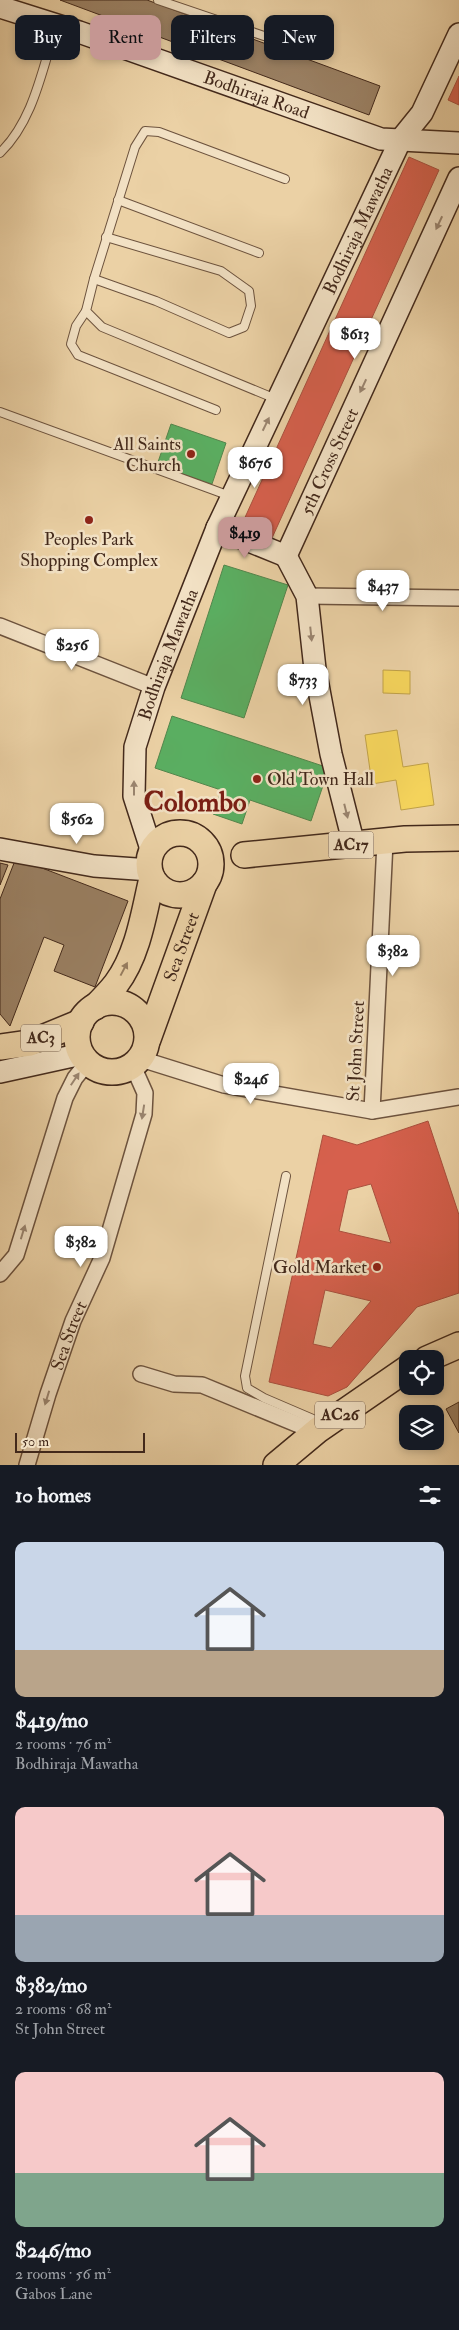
<!DOCTYPE html>
<meta charset="utf-8">
<style>
:root{--surface:#171b24;--page:#20242c;--text:#f1f3f6;--muted:#9ea1a6;--accent:#c59692}
body{margin:0;font-family:"IM FELL Double Pica",serif;background:var(--page);color:var(--text);height:100vh;display:flex;flex-direction:column;font-size:19px;white-space:nowrap}
*{box-sizing:border-box;margin:0}
p{font-size:16px;color:var(--muted)}
.icon{flex:none;width:28px;height:28px;fill:none;stroke:currentColor;stroke-width:2;stroke-linecap:round;stroke-linejoin:round}
.map{position:relative;height:1465px;overflow:hidden}
.drawer{display:flex;flex-direction:column;background:var(--surface);flex:1}
.drawer>*{flex:none}
.banner{position:absolute;left:15px;top:15px;width:430px;height:45px;display:flex;gap:10px}
.tools{position:absolute;left:399px;top:1350px;display:grid;gap:10px}
.tools a{display:grid;place-items:center;width:45px;height:45px;border-radius:10px;background:var(--surface);box-shadow:0 2px 8px #0003;font-size:25px}
.scale{position:absolute;left:15px;bottom:12px;width:130px;box-sizing:border-box;padding-left:5px;border:2px solid #43291b;border-top:0;font-size:14px;line-height:18px;white-space:nowrap;color:#43291b;-webkit-text-stroke:4px #f2e1c4;paint-order:stroke}
.price{position:absolute;translate:-50% -42px;padding:0 11px;border-radius:10px;background:#fff;color:#222;font-size:16px;line-height:32px;filter:drop-shadow(0 1px 2px #0008)}
.price::after{content:'';position:absolute;left:50%;top:30px;width:15px;height:11px;margin-left:-8px;background:inherit;clip-path:polygon(0 0,100% 0,50% 100%)}
.price.active{background:var(--accent);color:#111}
ul{padding:0;list-style:none}
li{display:grid;align-content:center;gap:10px;height:265px;padding:0 15px}
li span{display:grid;place-items:center;height:155px;border-radius:10px;color:#555}
li>.icon{margin-inline-start:auto}
span .icon{width:90px;height:90px;fill:#fffc;stroke-width:1}
li b{font-size:21px}
h2{display:flex;justify-content:space-between;align-items:center;height:60px;padding:0 15px;font-size:21px}
.chip{padding:0 18px;border-radius:10px;background:var(--surface);box-shadow:0 2px 8px #0003;font-size:18px;line-height:45px}
.chip.active{background:var(--accent);color:#111}
.map>svg:first-child{display:block}
</style>
<div class="map">
<svg width="459" height="1465" viewBox="0 0 459 1465">
<rect width="100%" height="100%" fill="#ebd1a5"/>
<filter id="stains"><feTurbulence type="fractalNoise" baseFrequency=".004" numOctaves="4"/><feColorMatrix values="0 0 0 0 .2 0 0 0 0 .09 0 0 0 0 .02 0 0 0 .5 -.17"/></filter>
<radialGradient id="worn" r=".72"><stop offset=".6" stop-color="#630" stop-opacity="0"/><stop offset="1" stop-color="#630" stop-opacity=".3"/></radialGradient>
<!-- homes -->
<g fill="#f6d55c" stroke="#c0a148">
<path d="M 383,670 L 410,671 L 410,694 L 383,693 Z"/>
<path d="M 397,730 L 403,767 L 428,763 L 434,805 L 401,810 L 396,780 L 372,784 L 365,735 Z"/>
</g>
<!-- shops -->
<g fill="#d6604d" stroke="#aa503e" fill-rule="evenodd">
<path d="M 459,76 L 459,105 L 448,100 Z"/>
<path d="M 409,157 L 439,170 L 272,538 L 242,524 Z"/>
<path d="M 428,1121 L 459,1215 L 459,1293 L 417,1307 L 347,1387 L 328,1396 L 269,1382 L 323,1135 L 357,1145 ZM 371,1184 L 391,1243 L 339,1231 L 348,1190 ZM 325,1290 L 371,1301 L 331,1348 L 313,1344 Z"/>
</g>
<!-- public -->
<g fill="#5aae61" stroke="#53864c">
<path d="M 171,424 L 226,443 L 212,484 L 157,465 Z"/>
<path d="M 224,565 L 288,585 L 244,718 L 181,698 Z"/>
<path d="M 172,716 L 329,768 L 311,821 L 250,800 L 242,824 L 213,814 L 221,790 L 155,768 Z"/>
</g>
<!-- building -->
<g fill="#9a8063" stroke="#43291b">
<path d="M 60,0 L 147,0 L 380,86 L 369,115 Z"/>
<path d="M 16,858 L 128,901 L 95,987 L 54,971 L 64,945 L 44,937 L 10,1026 L 0,1014 L 0,899 Z"/>
<path d="M 0,863 L 8,865 L 0,885 Z"/>
<path d="M 459,1402 L 459,1433 L 446,1409 Z"/>
</g>
<g fill="none" stroke-linecap="round" stroke-linejoin="round">
<defs>
<g id="lane">
<path d="M 158,0 L 264,36"/>
<path d="M 0,153 C 34,120 42,69 56,27"/>
<path d="M 118,200 L 259,253"/>
<path d="M 94,279 L 156,301 L 229,333 L 244,327 L 251,306 L 249,291 L 221,271 L 106,237"/>
<path d="M 86,311 L 76,326 L 71,344 L 78,355 L 216,410"/>
<path d="M 276,399 L 102,327 L 86,311 L 94,279 L 135,147 L 145,131 L 159,132 L 285,179"/>
<path d="M 0,412 L 230,496"/>
<path d="M 286,1176 L 245,1376 L 247,1388 L 264,1398 L 320,1422"/>
</g>
<g id="street">
<path d="M 307,596 L 459,598"/>
<path d="M 0,626 L 154,687"/>
<path d="M 141,1059 L 224,1085 L 372,1111 L 459,1097"/>
<path d="M 372,1111 L 385,842"/>
<path d="M 0,1274 L 16,1255 L 65,1098 L 75,1078 L 88,1062"/>
<path d="M 141,1374 L 174,1384 L 202,1385 L 316,1432"/>
<path id="s1" d="M 27,1465 L 48,1394 L 73,1321 L 102,1258 L 144,1114 L 145,1093 L 133,1066"/>
</g>
<g id="secondary">
<path id="s2" d="M 0,7 L 79,32 L 381,139 L 459,143"/>
<path d="M 217,528 L 286,556"/>
<path id="s3" d="M 286,556 L 459,178"/>
<path d="M 286,556 L 307,596 L 315,669 L 331,754 L 354,845"/>
<path d="M 0,849 L 94,866 L 150,870"/>
<path id="s4" d="M 152,852 L 134,796 L 135,747 L 154,687 L 217,528 L 401,139 L 422,113 L 459,34"/>
<path d="M 0,1072 L 82,1054"/>
</g>
<g id="primary">
<circle cx="180" cy="864" r="31"/>
<path d="M 244,855 L 405,839 L 459,838"/>
<circle cx="112" cy="1037" r="35"/>
<path d="M 95,1007 C 102,1000 109,993 116,984 C 138,955 144,913 152,878"/>
<path id="s5" d="M 148,1039 L 204,884"/>
<path d="M 0,1047 L 30,1043 L 81,1022"/>
<path d="M 427,1359 L 459,1345"/>
<path d="M 276,1465 L 318,1430 L 408,1368"/>
</g>
</defs>
<!-- lane casing -->
<use href="#lane" stroke="#6d533e" stroke-width="10"/>
<!-- street casing -->
<use href="#street" stroke="#6d533e" stroke-width="18"/>
<!-- secondary casing -->
<use href="#secondary" stroke="#43291b" stroke-width="24"/>
<!-- primary casing -->
<use href="#primary" stroke="#43291b" stroke-width="28"/>
<!-- lane -->
<use href="#lane" stroke="#f2e1c4" stroke-width="8"/>
<!-- street -->
<use href="#street" stroke="#f2e1c4" stroke-width="15"/>
<!-- secondary -->
<use href="#secondary" stroke="#f2e1c4" stroke-width="21"/>
<!-- primary -->
<use href="#primary" stroke="#ebd1a5" stroke-width="25"/>
</g>
<!-- one-way arrows -->
<defs><path id="oneway-solid" d="M-6-.8H1V-3.2L6.5 0L1 3.2V.8H-6Z" transform="scale(1.25)"/></defs>
<g fill="#9a8570">
<use href="#oneway-solid" transform="translate(439 223) rotate(115)"/>
<use href="#oneway-solid" transform="translate(363 386) rotate(115)"/>
<use href="#oneway-solid" transform="translate(266 424) rotate(-64)"/>
<use href="#oneway-solid" transform="translate(311 634) rotate(84)"/>
<use href="#oneway-solid" transform="translate(134 788) rotate(-90)"/>
<use href="#oneway-solid" transform="translate(346 811) rotate(76)"/>
<use href="#oneway-solid" transform="translate(75 1079) rotate(-56)"/>
<use href="#oneway-solid" transform="translate(143 1112) rotate(99)"/>
<use href="#oneway-solid" transform="translate(23 1232) rotate(-73)"/>
<use href="#oneway-solid" transform="translate(47 1398) rotate(107)"/>
</g>
<use fill="#977d60" href="#oneway-solid" transform="translate(124 969) rotate(-62)"/>
<!-- markers -->
<g fill="#8f2418" stroke="#f2e1c4" stroke-width="2">
<circle cx="191" cy="454" r="5"/>
<circle cx="89" cy="520" r="5"/>
<circle cx="257" cy="779" r="5"/>
<circle cx="377" cy="1267" r="5"/>
</g>
<g text-anchor="middle" dominant-baseline="central" stroke-width="5" stroke-linejoin="round" paint-order="stroke">
<!-- shield labels -->
<g fill="#f2e1c4" stroke="#78604e" stroke-width="1">
<rect x="328.5" y="831.5" width="45" height="27" rx="4"/>
<rect x="21" y="1024.5" width="40" height="27" rx="4"/>
<rect x="315" y="1401.5" width="50" height="27" rx="4"/>
</g>
<g font-size="16" font-weight="bold" fill="#43291b">
<text x="351" y="845">AC17</text>
<text x="41" y="1038">AC3</text>
<text x="340" y="1415">AC26</text>
</g>
<!-- street labels -->
<g font-size="18" fill="#43291b" stroke="#f2e1c4">
<text stroke="none"><textPath href="#s2" startOffset="271">Bodhiraja Road</textPath></text>
<text stroke="none"><textPath href="#s4" startOffset="671">Bodhiraja Mawatha</textPath></text>
<text stroke="none"><textPath href="#s3" startOffset="104">5th Cross Street</textPath></text>
<text stroke="none"><textPath href="#s4" startOffset="206">Bodhiraja Mawatha</textPath></text>
<text stroke="none"><textPath href="#s5" startOffset="98">Sea Street</textPath></text>
<text transform="translate(356 1051) rotate(-87)">St John Street</text>
<text stroke="none"><textPath href="#s1" startOffset="136">Sea Street</textPath></text>
</g>
<!-- poi labels -->
<g font-size="18" fill="#43291b" stroke="#f2e1c4" text-anchor="end">
<text x="181" y="444">All Saints<tspan x="181" dy="21">Church</tspan></text>
<text x="89" y="539" text-anchor="middle">Peoples Park<tspan x="89" dy="21">Shopping Complex</tspan></text>
<text x="267" y="779" text-anchor="start">Old Town Hall</text>
<text x="367" y="1267">Gold Market</text>
</g>
<!-- town labels -->
<g font-size="28" font-weight="bold" fill="#7a1f14" stroke="#f2e1c4">
<text x="195" y="802">Colombo</text>
</g>
</g>
<rect width="100%" height="100%" filter="url(#stains)"/>
<rect width="100%" height="100%" fill="url(#worn)"/>
</svg>
<div class="tools">
<a><svg class="icon" aria-label="locate" viewBox="0 0 24 24"><circle cx="12" cy="12" r="6"/><path d="M12 2v4M12 18v4M2 12h4M18 12h4"/></svg></a>
<a><svg class="icon" aria-label="layers" viewBox="0 0 24 24"><path d="M12 4l9 5-9 5-9-5zM3 14l9 5 9-5"/></svg></a>
</div>
<div class="scale">50 m</div>
<b class="price" style="left:355px;top:360px">$613</b>
<b class="price" style="left:255px;top:489px">$676</b>
<b class="price active" style="left:245px;top:559px">$419</b>
<b class="price" style="left:383px;top:612px">$437</b>
<b class="price" style="left:72px;top:671px">$256</b>
<b class="price" style="left:303px;top:706px">$733</b>
<b class="price" style="left:77px;top:845px">$562</b>
<b class="price" style="left:393px;top:977px">$382</b>
<b class="price" style="left:251px;top:1105px">$246</b>
<b class="price" style="left:81px;top:1268px">$382</b>
<div class="banner">
<a class="chip">Buy</a>
<a class="chip active">Rent</a>
<a class="chip">Filters</a>
<a class="chip">New</a>
</div>
</div>
<section class="drawer">
<h2>10 homes<svg class="icon" aria-label="filters" viewBox="0 0 24 24"><path d="M4 7h16M4 17h16"/><circle cx="9" cy="7" r="2"/><circle cx="15" cy="17" r="2"/></svg></h2>
<ul>
<li><span style="background:linear-gradient(#c9d6e8 70%,#b9a48a 0)"><svg class="icon" aria-label="home" viewBox="0 0 24 24"><path d="M3 11l9-7 9 7M6 9v11h12V9"/></svg></span><div><b>$419/mo</b><p>2 rooms · 76 m²</p><p>Bodhiraja Mawatha</p></div></li>
<li><span style="background:linear-gradient(#f6c9c9 70%,#9aa5b1 0)"><svg class="icon" aria-label="home" viewBox="0 0 24 24"><path d="M3 11l9-7 9 7M6 9v11h12V9"/></svg></span><div><b>$382/mo</b><p>2 rooms · 68 m²</p><p>St John Street</p></div></li>
<li><span style="background:linear-gradient(#f6c9c9 65%,#7fa58c 0)"><svg class="icon" aria-label="home" viewBox="0 0 24 24"><path d="M3 11l9-7 9 7M6 9v11h12V9"/></svg></span><div><b>$246/mo</b><p>2 rooms · 56 m²</p><p>Gabos Lane</p></div></li>
</ul>
</section>
